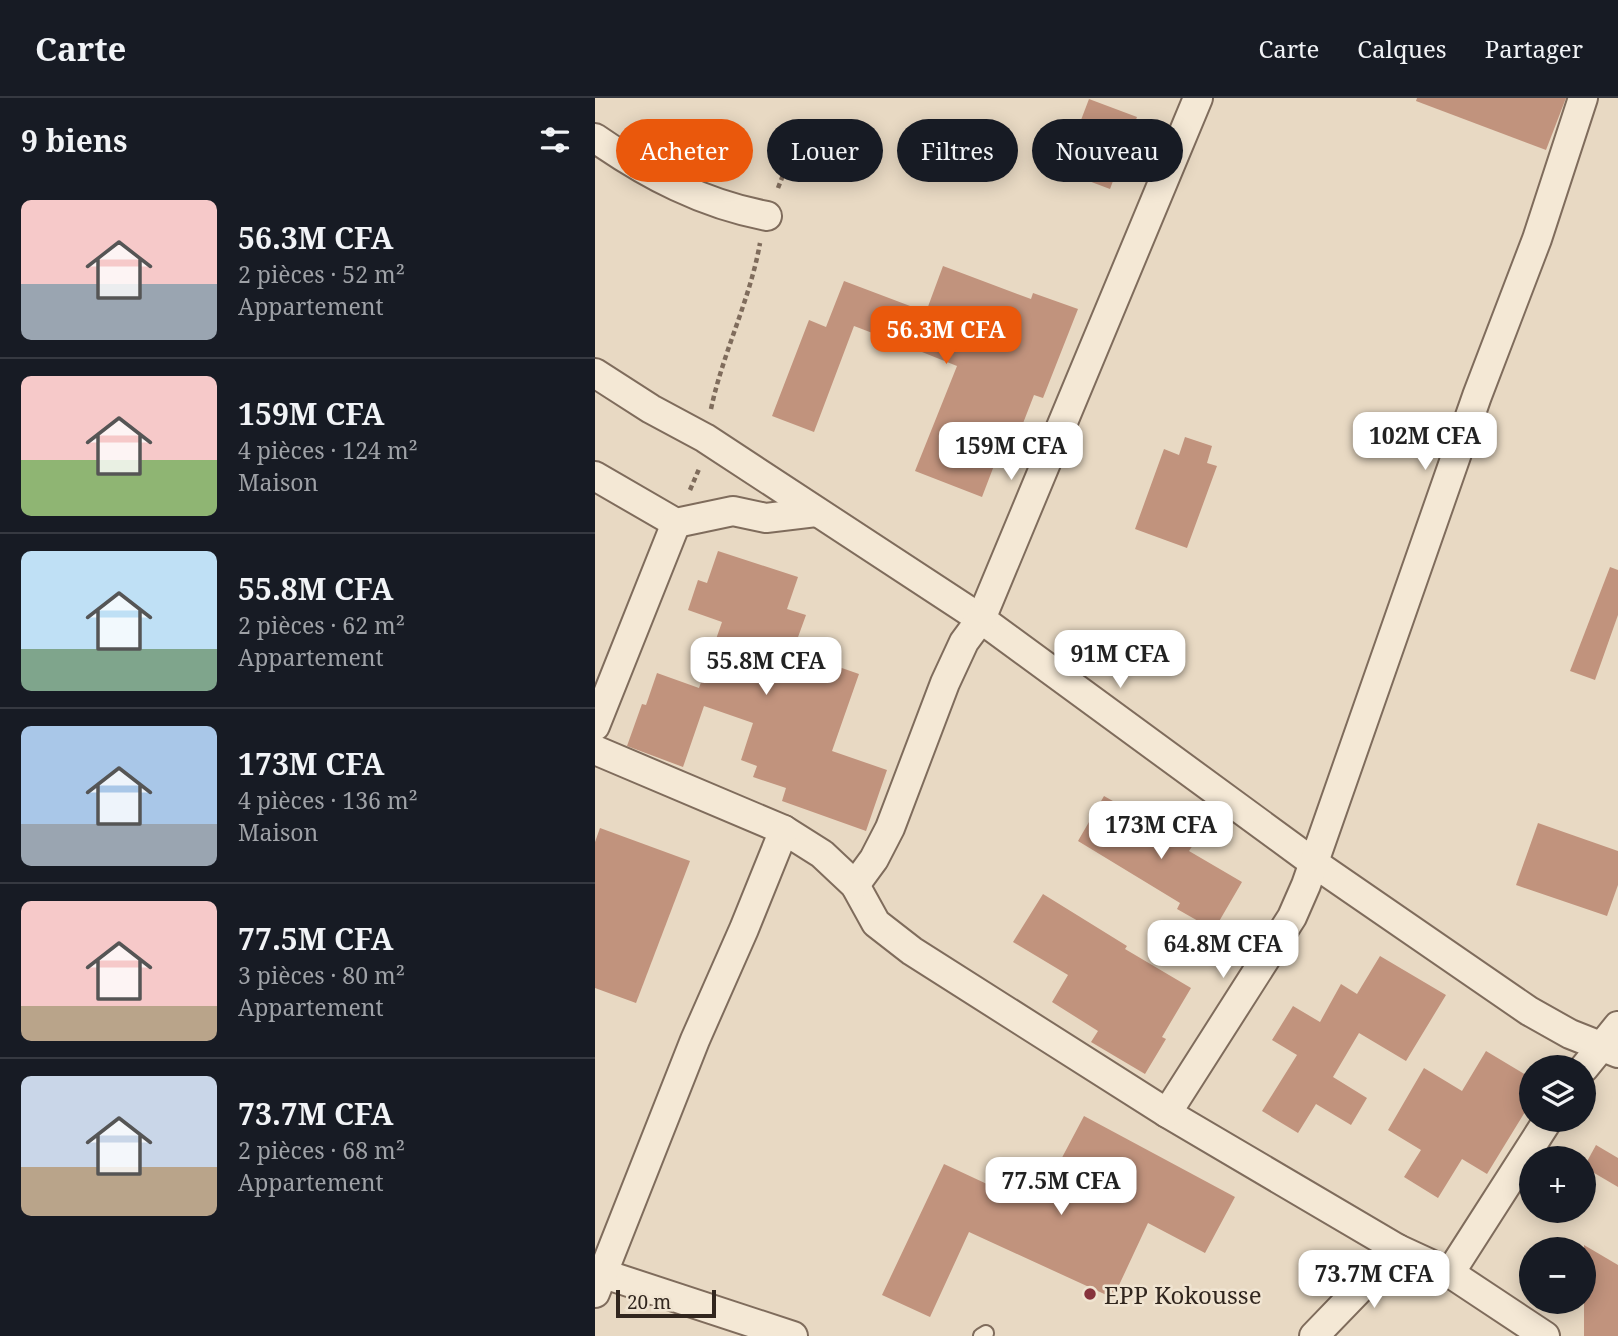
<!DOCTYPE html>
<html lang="fr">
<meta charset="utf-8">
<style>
:root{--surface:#171b24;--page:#242831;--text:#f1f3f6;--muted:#9ea1a6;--line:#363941;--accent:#ea580c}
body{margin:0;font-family:"Noto Serif",serif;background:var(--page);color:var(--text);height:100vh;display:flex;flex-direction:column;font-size:26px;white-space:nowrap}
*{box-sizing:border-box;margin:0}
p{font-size:23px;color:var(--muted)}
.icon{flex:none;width:38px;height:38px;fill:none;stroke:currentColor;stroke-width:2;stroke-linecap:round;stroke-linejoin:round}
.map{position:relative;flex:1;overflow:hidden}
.details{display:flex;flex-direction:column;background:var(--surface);width:595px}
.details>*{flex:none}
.guide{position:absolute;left:21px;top:21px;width:665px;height:63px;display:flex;gap:14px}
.tools{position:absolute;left:924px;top:957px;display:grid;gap:14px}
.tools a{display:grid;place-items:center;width:77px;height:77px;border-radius:50%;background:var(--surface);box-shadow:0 4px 18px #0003;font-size:35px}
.scale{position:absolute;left:21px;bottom:18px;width:100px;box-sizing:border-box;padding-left:7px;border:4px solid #31261e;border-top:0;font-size:19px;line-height:24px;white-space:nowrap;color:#31261e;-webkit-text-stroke:5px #f0e4d1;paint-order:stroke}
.price{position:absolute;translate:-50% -60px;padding:0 16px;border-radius:14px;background:#fff;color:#222;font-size:23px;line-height:46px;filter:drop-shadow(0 2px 4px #0008)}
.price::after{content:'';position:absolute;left:50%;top:42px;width:21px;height:16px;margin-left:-10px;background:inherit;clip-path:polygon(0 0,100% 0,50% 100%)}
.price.active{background:var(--accent);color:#fff}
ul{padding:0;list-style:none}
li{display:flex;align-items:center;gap:21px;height:175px;padding:0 21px}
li+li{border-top:2px solid var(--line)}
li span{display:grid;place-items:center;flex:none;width:196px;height:140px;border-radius:10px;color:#555}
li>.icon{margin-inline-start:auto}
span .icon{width:84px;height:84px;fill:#fffc;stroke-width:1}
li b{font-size:30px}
h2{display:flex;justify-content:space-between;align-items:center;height:84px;padding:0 21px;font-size:30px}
.chip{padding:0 24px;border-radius:32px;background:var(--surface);box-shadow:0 4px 18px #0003;font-size:24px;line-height:63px}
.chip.active{background:var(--accent);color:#fff}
header{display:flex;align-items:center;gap:42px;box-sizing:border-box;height:98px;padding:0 35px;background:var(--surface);border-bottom:2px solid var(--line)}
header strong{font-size:33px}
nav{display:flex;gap:38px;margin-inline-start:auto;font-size:24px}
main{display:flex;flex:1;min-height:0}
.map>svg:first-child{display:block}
</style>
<header>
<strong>Carte</strong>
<nav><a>Carte</a><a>Calques</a><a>Partager</a></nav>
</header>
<main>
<section class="details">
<h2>9 biens<svg class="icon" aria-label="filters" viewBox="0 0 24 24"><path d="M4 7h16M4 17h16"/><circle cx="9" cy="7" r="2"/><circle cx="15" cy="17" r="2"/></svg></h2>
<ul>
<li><span style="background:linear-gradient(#f6c9c9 60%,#9aa5b1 0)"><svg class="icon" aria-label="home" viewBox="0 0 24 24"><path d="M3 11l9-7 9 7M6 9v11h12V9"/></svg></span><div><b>56.3M CFA</b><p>2 pièces · 52 m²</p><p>Appartement</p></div></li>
<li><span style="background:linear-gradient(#f6c9c9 60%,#8fb573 0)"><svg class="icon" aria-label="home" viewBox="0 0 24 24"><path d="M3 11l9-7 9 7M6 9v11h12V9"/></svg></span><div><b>159M CFA</b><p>4 pièces · 124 m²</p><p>Maison</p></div></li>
<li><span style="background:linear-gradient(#bfe0f5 70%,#7fa58c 0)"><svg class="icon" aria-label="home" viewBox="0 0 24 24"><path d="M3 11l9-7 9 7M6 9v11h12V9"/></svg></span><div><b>55.8M CFA</b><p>2 pièces · 62 m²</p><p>Appartement</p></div></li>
<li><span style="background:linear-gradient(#a9c7e8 70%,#9aa5b1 0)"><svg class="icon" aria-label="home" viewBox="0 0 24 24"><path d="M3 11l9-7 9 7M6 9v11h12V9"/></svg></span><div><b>173M CFA</b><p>4 pièces · 136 m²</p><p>Maison</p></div></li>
<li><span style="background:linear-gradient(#f6c9c9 75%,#b9a48a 0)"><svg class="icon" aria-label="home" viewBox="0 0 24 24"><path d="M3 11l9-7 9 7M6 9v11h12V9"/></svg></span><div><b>77.5M CFA</b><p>3 pièces · 80 m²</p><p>Appartement</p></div></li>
<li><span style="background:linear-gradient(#c9d6e8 65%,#b9a48a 0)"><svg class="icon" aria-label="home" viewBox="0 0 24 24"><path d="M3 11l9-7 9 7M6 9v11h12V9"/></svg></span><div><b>73.7M CFA</b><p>2 pièces · 68 m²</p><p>Appartement</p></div></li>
</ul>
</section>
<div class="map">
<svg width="1023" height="1238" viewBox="0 0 1023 1238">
<rect width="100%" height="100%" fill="#e8d9c3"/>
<!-- building -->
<g fill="#c1937d">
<path d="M 822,0 L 971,0 L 951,52 L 821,3 Z"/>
<path d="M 494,1 L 542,19 L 515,91 L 454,68 L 465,38 L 478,43 Z"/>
<path d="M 348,168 L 436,201 L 438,195 L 483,211 L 448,300 L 439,297 L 411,369 L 400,365 L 387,399 L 320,373 L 362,268 L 317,250 L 259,228 L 219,334 L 177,318 L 214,222 L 231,229 L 249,183 L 331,214 Z"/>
<path d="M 793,320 L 828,333 L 820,360 L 783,345 Z"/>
<path d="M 590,339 L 617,348 L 612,365 L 622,368 L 592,450 L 540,431 L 569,351 L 584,357 Z"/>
<path d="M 123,453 L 203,479 L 192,511 L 211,517 L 198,553 L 264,576 L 237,653 L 292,672 L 271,733 L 187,703 L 191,690 L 158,679 L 162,668 L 146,662 L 158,625 L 109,608 L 88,669 L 32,648 L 47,606 L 51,607 L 62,575 L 104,590 L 127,524 L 93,512 L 103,482 L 112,485 Z"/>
<path d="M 1015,469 L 1023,472 L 1023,517 L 1000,582 L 975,573 Z"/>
<path d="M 509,698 L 566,730 L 571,722 L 602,741 L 594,753 L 647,784 L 619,832 L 582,811 L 585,805 L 483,743 Z"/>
<path d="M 943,725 L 1023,753 L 1023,787 L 1012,818 L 921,787 Z"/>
<path d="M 5,730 L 95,763 L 41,905 L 0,890 L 0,744 Z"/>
<path d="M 448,796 L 532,848 L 530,851 L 596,890 L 567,939 L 571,941 L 550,976 L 496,944 L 503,933 L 457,904 L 473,877 L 418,844 Z"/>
<path d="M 785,858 L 851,897 L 811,963 L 764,935 L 738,979 L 772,1000 L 756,1027 L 721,1006 L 703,1035 L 667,1013 L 702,957 L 677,942 L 698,908 L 725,924 L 746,886 L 762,896 Z"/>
<path d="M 891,953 L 936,980 L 936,1004 L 892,1076 L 867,1061 L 843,1100 L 809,1079 L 826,1052 L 793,1032 L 829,970 L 867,993 Z"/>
<path d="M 489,1018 L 640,1099 L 610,1155 L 553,1125 L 518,1200 L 374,1134 L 335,1219 L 287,1197 L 349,1066 L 422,1100 L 424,1096 L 443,1105 Z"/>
<path d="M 1001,1047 L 1023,1060 L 1023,1089 L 989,1069 Z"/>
<path d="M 989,1147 L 1023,1167 L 1023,1238 L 989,1238 Z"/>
</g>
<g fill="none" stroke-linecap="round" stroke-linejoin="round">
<defs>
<path id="lane" d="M 386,1238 L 391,1235"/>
<g id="street">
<path d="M 0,40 C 53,77 108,106 172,118"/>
<path d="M 0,275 L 56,311 L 110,340 L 386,521 L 719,765 L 934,913 L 975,936 L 1023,955"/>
<path d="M 0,378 L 81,425 L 138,413 L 171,420 L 221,414"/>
<path d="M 0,628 L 81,425"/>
<path d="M 0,652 L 189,732 L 227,756 L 260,787 L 281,825 L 317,853 L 572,1015 L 803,1151 L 855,1175 L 950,1238"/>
<path d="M 260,787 L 279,761 L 295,730 L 350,585 L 369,544 L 386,521 L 603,0"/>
<path d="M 989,970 L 1023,928"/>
<path d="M 572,1015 L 697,819 L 711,787 L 882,298 L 942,141 L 988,0"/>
<path d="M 0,1173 L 198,1238"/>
<path d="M 855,1175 L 953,1022"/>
<path d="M 0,1195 L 100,942 L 149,831 L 189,732"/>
<path d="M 719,1238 L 803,1151"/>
</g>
</defs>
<!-- lane casing -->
<use href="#lane" stroke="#7f6c5c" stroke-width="18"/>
<!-- street casing -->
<use href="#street" stroke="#7f6c5c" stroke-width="32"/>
<!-- path -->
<g stroke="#7f6c5c" stroke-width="4.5" stroke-dasharray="5 3.5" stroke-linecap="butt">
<path d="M 183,90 L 197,54"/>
<path d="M 116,311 C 128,254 155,202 165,145"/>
<path d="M 95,392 L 104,371"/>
</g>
<!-- lane -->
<use href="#lane" stroke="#f4e8d5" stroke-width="14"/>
<!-- street -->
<use href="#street" stroke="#f4e8d5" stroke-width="28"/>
</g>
<!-- markers -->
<circle fill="#87333c" stroke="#f0e4d1" stroke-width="2.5" cx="495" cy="1196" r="7"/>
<g text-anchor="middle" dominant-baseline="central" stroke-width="5" stroke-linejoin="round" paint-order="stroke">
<!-- poi labels -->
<g font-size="24" fill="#31261e" stroke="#f0e4d1" text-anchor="start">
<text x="509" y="1196">EPP Kokousse</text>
</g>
</g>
</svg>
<div class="tools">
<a><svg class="icon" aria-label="layers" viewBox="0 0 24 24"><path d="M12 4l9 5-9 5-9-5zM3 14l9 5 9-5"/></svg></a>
<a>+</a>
<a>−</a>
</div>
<div class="scale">20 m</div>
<b class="price active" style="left:351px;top:268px">56.3M CFA</b>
<b class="price" style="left:830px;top:374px">102M CFA</b>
<b class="price" style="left:416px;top:384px">159M CFA</b>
<b class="price" style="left:525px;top:592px">91M CFA</b>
<b class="price" style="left:171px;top:599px">55.8M CFA</b>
<b class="price" style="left:566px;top:763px">173M CFA</b>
<b class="price" style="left:628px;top:882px">64.8M CFA</b>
<b class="price" style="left:466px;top:1119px">77.5M CFA</b>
<b class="price" style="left:779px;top:1212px">73.7M CFA</b>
<div class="guide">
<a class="chip active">Acheter</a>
<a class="chip">Louer</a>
<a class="chip">Filtres</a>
<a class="chip">Nouveau</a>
</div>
</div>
</main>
